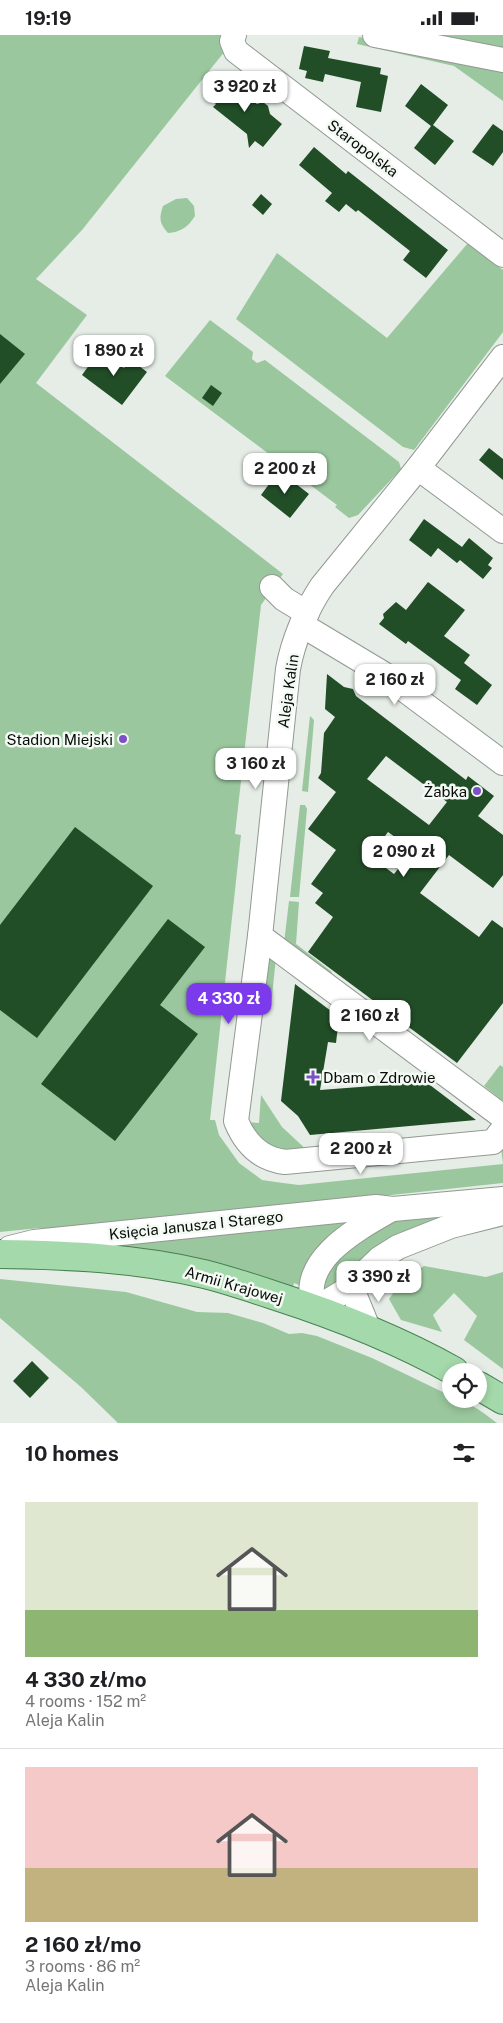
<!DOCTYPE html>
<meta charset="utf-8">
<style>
:root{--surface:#fff;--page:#f2f2f2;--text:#202124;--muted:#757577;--line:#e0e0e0;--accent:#7c3aed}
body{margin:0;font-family:"Public Sans",sans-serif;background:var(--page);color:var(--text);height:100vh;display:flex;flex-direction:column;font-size:19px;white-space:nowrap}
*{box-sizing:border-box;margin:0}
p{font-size:16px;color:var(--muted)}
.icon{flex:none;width:28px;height:28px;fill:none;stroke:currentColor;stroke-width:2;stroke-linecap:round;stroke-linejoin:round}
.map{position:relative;height:1388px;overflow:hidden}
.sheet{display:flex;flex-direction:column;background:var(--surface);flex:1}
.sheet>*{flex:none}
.buttons{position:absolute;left:442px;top:1328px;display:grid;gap:10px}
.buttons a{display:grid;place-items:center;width:45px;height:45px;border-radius:50%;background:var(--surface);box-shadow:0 2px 8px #0003;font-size:25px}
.price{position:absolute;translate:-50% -42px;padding:0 11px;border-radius:10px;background:#fff;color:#222;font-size:16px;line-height:32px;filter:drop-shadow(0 1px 2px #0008)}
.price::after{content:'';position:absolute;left:50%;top:30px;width:15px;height:11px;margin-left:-8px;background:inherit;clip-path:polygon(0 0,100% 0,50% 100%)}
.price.selected{background:var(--accent);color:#fff}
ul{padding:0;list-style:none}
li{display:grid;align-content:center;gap:10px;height:265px;padding:0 25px}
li+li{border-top:1px solid var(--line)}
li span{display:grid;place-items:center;height:155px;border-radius:0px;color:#555}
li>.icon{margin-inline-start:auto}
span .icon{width:90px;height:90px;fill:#fffc;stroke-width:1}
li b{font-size:21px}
h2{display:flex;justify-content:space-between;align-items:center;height:60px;padding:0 25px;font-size:21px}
.status{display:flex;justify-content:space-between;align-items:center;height:35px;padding:0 25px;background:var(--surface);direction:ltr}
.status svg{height:14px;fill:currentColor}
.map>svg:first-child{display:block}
</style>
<div class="status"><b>19:19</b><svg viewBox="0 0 49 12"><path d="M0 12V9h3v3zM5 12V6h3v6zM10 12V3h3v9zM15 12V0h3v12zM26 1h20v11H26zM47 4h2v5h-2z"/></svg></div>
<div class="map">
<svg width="503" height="1388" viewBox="0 0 503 1388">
<rect width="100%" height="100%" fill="#e5ede6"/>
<!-- green -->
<g fill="#9ac79d">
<path d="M 0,0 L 226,0 L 225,16 L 82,195 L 36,244 L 87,280 L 36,348 L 283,539 L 261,570 L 235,799 L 241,800 L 210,1085 L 215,1085 L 219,1100 L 239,1128 L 262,1145 L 283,1148 L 299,1150 L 503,1129 L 501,1112 L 503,1105 L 503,1148 L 64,1195 L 39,1193 L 0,1197 Z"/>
<path d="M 433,0 L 503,0 L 503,15 Z"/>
<path d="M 359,2 L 469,25 L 503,36 L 503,66 L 454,31 L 357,9 Z"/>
<path d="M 187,163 L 194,171 L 195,181 C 188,192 181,197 168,198 C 159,188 159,183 163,171 L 176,164 Z"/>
<path d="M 468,208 L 503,235 L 503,297 L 414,415 L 403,412 L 236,284 L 277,218 L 387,303 Z"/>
<path d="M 210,285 L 253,317 L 252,324 L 257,328 L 265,325 L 399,427 L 401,434 L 358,480 L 349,483 L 335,472 L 337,470 L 165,341 Z"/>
<path d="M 310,681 L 314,685 L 308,757 L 302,756 Z"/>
<path d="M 300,770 L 305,770 L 307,774 L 299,862 L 290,862 Z"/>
<path d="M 289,866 L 299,867 L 296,909 L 332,937 L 330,940 L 284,908 Z"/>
<path d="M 264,916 L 276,922 L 271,971 L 259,970 Z"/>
<path d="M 500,1030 L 503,1032 L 503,1066 L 484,1051 Z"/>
<path d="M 261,1060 L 282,1092 L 310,1118 L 267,1114 L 245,1087 L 259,1088 Z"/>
<path d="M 503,1171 L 349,1240 L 321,1258 L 320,1249 L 334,1225 L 387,1188 L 407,1183 Z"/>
<path d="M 356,1185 L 302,1251 L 294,1248 L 293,1252 L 243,1237 L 95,1210 Z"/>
<path d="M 424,1231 L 486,1242 L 503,1237 L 503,1334 L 464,1305 L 477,1281 L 454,1258 L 433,1280 L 442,1297 L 401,1285 L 389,1264 L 401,1247 Z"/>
<path d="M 0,1244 L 126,1257 L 197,1277 L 228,1278 L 263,1288 L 289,1299 L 302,1298 L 317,1301 L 372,1323 L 451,1361 L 451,1364 C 467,1364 485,1379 497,1388 L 118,1388 L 81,1352 L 0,1283 Z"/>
</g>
<!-- building -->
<g fill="#214d27" fill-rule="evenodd">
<path d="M 304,11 L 330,16 L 328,23 L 381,33 L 380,39 L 388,41 L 381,77 L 356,72 L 361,47 L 325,39 L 323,47 L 305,43 L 307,36 L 299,34 Z"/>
<path d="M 226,42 L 257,69 L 263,67 L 268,71 L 270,79 L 282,89 L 263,112 L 255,106 L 249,113 L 247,99 L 213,72 L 216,69 L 209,62 Z"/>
<path d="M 421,49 L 448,70 L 433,90 L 454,106 L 435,130 L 414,113 L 431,91 L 405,71 Z"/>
<path d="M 493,89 L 503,96 L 503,117 L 493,131 L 472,117 Z"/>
<path d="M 314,112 L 346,139 L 348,136 L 448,215 L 426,243 L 403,225 L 410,216 L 358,175 L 356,177 L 346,169 L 339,177 L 325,166 L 332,158 L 299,130 Z"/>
<path d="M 261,159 L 272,169 L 263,180 L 252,170 Z"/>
<path d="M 0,299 L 25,319 L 0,349 Z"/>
<path d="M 100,315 L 124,333 L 130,324 L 147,337 L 122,370 L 82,340 Z"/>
<path d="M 211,350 L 222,358 L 213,371 L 202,363 Z"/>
<path d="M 489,413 L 503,424 L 503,445 L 479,425 Z"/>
<path d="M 282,438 L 309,459 L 290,483 L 261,460 L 275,441 L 278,443 Z"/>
<path d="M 424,484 L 462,512 L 469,503 L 493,523 L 488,530 L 492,533 L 483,544 L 460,525 L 457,528 L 438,513 L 431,522 L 409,505 Z"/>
<path d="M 428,547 L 465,575 L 444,601 L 470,620 L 464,628 L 492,650 L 477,670 L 455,654 L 461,645 L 408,606 L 406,609 L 379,589 L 384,583 L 383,579 L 396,567 L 406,575 Z"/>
<path d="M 327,639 L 344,652 L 353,654 L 356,661 L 466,745 L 468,741 L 494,761 L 478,781 L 503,800 L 503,840 L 493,853 L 449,820 L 420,858 L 479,902 L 492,885 L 503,893 L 503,968 L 457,1028 L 308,917 L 333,882 L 315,868 L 323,858 L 311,849 L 336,815 L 308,794 L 336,757 L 318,743 L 321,738 L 324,698 L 335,682 L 325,674 ZM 386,721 L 447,767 L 429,790 L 367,744 ZM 388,797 L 413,815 L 394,839 L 370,821 Z"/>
<path d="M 75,792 L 153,851 L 37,1003 L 0,975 L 0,890 Z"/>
<path d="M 168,884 L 205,912 L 160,970 L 198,999 L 115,1106 L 41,1049 Z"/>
<path d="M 295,949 L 339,982 L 336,1008 L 328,1007 L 320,1055 L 426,1047 L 476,1085 L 310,1100 L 298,1081 L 281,1066 Z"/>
<path d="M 32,1326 L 49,1343 L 30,1363 L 13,1346 Z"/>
</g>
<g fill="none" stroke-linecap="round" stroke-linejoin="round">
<defs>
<g id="minor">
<path d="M 234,0 L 232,6 L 236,16 L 503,220"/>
<path d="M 375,0 L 503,25"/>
<path d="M 503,322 L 418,433 L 322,551 C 306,575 293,606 288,634 L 260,901 L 236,1086 C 245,1108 260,1124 285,1127 L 493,1107 L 503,1094"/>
<path d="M 418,433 L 503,496"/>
<path d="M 272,552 L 284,564 L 307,578"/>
<path d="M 302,590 L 382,638 L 503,728"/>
<path d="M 260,901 L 503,1082"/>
<path d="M 392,1174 C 357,1194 296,1226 315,1274 L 348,1254 L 379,1224 L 398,1212 L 451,1191 L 503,1178"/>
<path d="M 10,1213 L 34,1207 L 376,1172 L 393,1174 L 503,1164"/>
<path d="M 356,1248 L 355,1261 L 368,1293"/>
</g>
<g id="major">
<path d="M 0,1219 C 68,1220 137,1223 204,1239 C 228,1245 252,1253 276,1261 C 338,1281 397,1304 454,1336"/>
<path d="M 479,1351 L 503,1365"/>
</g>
</defs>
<!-- minor casing -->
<use href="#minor" stroke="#929992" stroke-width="26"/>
<!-- major casing -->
<use href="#major" stroke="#47804e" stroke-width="30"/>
<!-- minor -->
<use href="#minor" stroke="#fff" stroke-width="24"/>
<!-- major -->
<use href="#major" stroke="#a4d9ab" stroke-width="28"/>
</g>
<!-- markers -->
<g fill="#7c50c9" stroke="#f3faf3" stroke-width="2">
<circle cx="123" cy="704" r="5"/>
<circle cx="477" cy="756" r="5"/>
<path d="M310.5 1034.5h5v5h5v5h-5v5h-5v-5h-5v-5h5z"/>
</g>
<g text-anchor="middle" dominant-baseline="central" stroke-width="5" stroke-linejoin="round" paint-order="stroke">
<!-- street labels -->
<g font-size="15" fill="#0a0c0a" stroke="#f3faf3">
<text transform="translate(363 113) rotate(37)">Staropolska</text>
<text transform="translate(288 656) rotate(-82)">Aleja Kalin</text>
<text transform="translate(196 1190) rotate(-6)">Księcia Janusza I Starego</text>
<text transform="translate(234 1250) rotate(16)">Armii Krajowej</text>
</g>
<!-- poi labels -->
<g font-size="15" fill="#0a0c0a" stroke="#f3faf3" text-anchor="end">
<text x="113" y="704">Stadion Miejski</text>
<text x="467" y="756">Żabka</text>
<text x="323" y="1042" text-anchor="start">Dbam o Zdrowie</text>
</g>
</g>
</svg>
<div class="buttons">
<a><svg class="icon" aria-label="locate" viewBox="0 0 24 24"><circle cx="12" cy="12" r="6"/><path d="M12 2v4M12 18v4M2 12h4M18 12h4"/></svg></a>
</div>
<b class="price" style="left:245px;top:78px">3 920 zł</b>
<b class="price" style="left:114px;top:342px">1 890 zł</b>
<b class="price" style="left:285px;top:460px">2 200 zł</b>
<b class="price" style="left:395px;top:671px">2 160 zł</b>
<b class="price" style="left:256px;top:755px">3 160 zł</b>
<b class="price" style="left:404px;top:843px">2 090 zł</b>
<b class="price selected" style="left:229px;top:990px">4 330 zł</b>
<b class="price" style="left:370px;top:1007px">2 160 zł</b>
<b class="price" style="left:361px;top:1140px">2 200 zł</b>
<b class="price" style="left:379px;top:1268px">3 390 zł</b>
</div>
<section class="sheet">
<h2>10 homes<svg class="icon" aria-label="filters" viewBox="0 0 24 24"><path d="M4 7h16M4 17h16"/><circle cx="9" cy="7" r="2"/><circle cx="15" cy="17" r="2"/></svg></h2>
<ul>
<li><span style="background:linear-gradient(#dfe7d0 70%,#8fb573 0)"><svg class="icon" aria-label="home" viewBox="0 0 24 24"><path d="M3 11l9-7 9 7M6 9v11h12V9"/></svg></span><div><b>4 330 zł/mo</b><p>4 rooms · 152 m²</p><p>Aleja Kalin</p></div></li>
<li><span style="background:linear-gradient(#f6c9c9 65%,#c2b280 0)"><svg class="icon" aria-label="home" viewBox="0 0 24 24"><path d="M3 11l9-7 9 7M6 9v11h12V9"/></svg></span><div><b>2 160 zł/mo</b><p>3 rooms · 86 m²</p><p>Aleja Kalin</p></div></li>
</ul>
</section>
